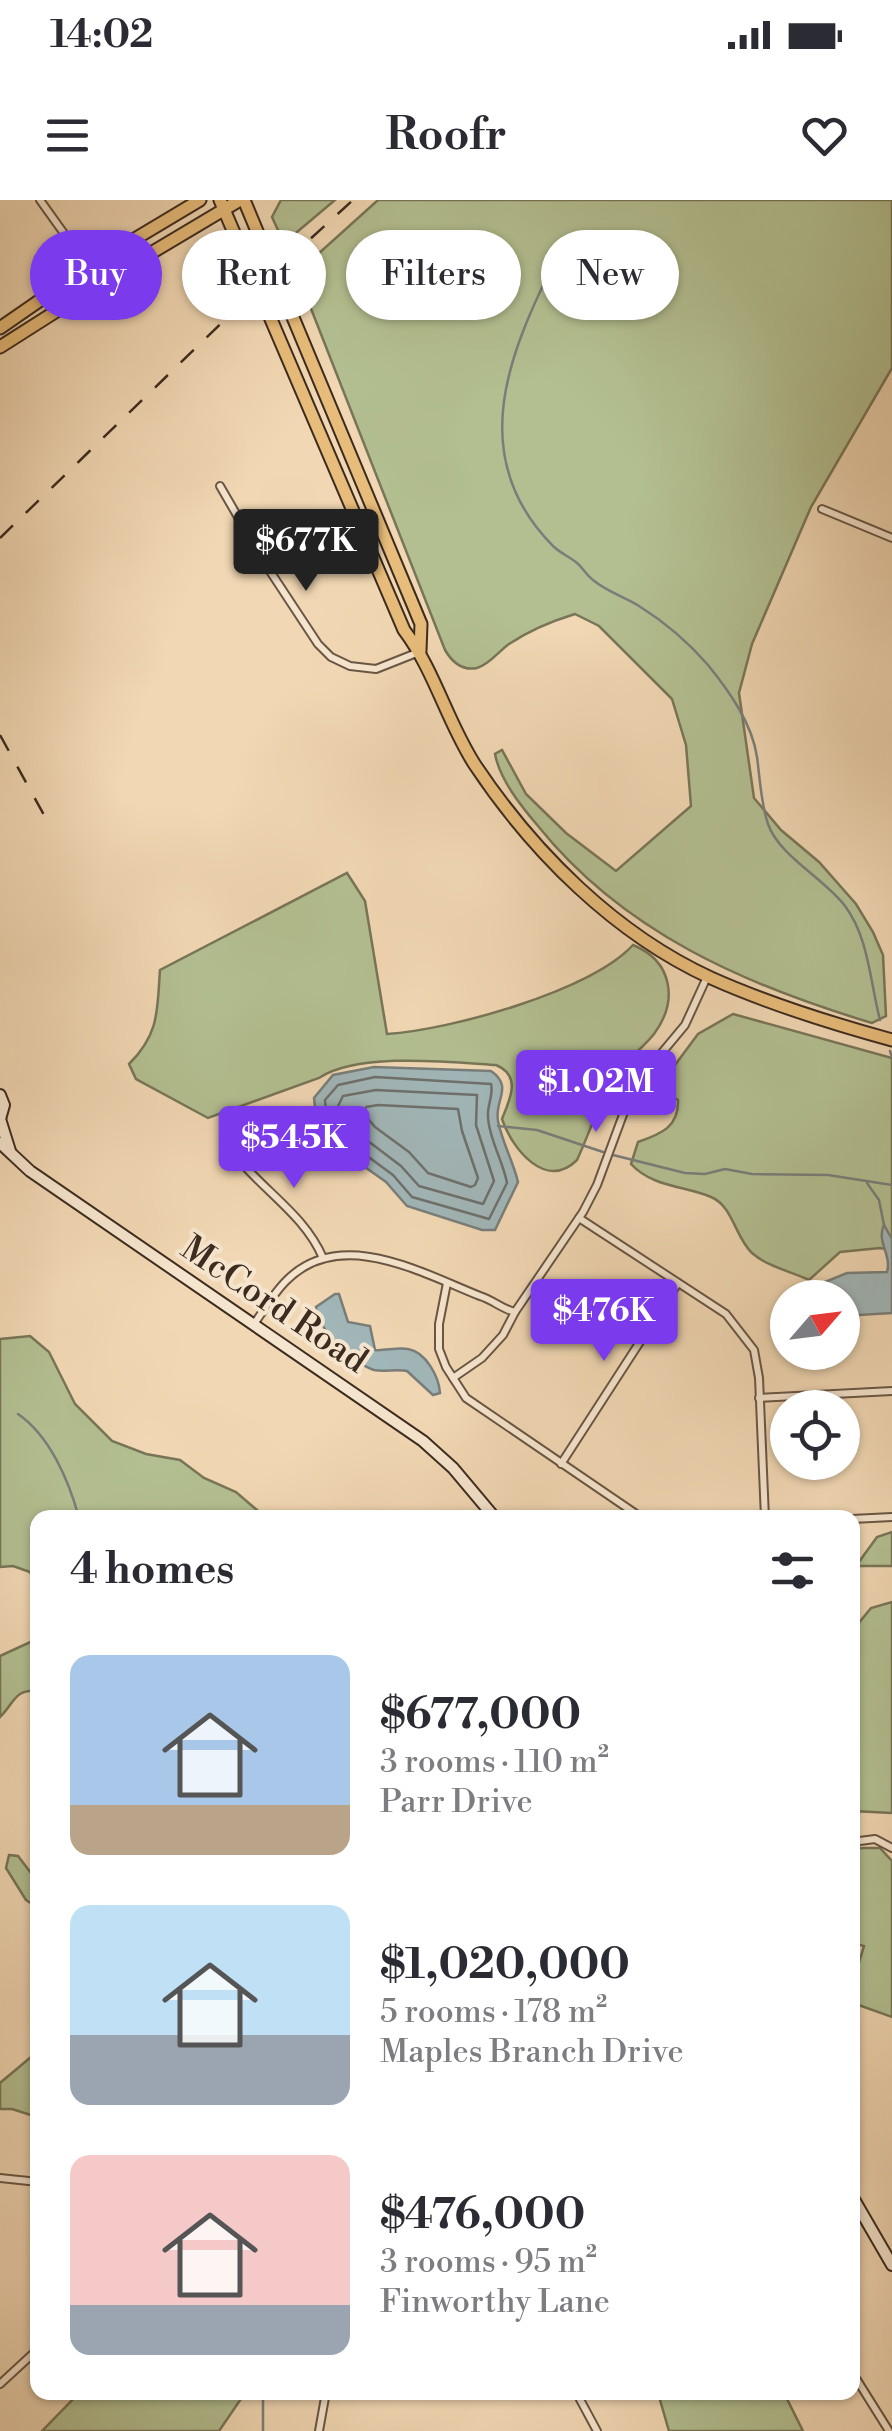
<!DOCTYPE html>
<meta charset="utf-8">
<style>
:root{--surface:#fff;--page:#f7f7f7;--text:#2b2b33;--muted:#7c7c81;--accent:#7c3aed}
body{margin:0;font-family:"Libre Bodoni",serif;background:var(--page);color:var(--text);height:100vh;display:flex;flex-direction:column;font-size:38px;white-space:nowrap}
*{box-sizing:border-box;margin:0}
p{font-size:32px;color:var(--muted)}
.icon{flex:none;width:55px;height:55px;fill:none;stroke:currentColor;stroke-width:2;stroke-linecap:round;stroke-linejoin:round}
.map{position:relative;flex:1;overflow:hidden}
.panel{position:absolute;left:30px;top:1310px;width:830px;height:890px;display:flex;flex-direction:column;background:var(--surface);border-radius:20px;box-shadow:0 2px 8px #0004}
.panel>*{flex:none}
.guide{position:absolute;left:30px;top:30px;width:832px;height:90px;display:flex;gap:20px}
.needle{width:65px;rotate:62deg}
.buttons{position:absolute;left:770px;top:1080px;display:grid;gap:20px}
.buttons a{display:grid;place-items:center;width:90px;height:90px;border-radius:50%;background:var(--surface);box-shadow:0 2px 8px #0004;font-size:50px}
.price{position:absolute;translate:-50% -85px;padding:0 22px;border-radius:10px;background:var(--accent);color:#fff;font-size:32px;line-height:65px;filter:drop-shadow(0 2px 5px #0008)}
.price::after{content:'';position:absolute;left:50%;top:60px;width:30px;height:22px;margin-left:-15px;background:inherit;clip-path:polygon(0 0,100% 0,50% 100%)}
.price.on{background:#222;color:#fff}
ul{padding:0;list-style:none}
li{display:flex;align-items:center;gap:30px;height:250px;padding:0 40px}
li span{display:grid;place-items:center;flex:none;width:280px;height:200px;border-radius:20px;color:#555}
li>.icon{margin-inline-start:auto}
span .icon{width:120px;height:120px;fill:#fffc;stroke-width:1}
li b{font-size:42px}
h2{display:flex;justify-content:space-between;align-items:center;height:120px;padding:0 40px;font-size:42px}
.chip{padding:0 35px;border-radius:45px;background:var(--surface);box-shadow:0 2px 8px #0004;font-size:35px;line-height:90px}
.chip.on{background:var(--accent);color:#fff}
.status{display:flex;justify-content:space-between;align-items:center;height:70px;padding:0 50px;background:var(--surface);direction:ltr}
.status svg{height:28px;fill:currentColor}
header{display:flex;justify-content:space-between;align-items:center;height:130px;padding:0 40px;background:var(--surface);font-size:45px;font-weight:600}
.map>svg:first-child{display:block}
</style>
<div class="status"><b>14:02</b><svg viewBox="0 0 49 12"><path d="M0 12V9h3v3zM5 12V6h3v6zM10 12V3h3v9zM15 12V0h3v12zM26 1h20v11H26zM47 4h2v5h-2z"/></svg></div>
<header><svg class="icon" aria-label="menu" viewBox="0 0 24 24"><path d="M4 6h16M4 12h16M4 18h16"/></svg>Roofr<svg class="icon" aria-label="heart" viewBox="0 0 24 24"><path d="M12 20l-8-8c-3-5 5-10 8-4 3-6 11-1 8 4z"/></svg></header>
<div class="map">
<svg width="892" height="2231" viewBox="0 0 892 2231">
<rect width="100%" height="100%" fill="#f1d7b3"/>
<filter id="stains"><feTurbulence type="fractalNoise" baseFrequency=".002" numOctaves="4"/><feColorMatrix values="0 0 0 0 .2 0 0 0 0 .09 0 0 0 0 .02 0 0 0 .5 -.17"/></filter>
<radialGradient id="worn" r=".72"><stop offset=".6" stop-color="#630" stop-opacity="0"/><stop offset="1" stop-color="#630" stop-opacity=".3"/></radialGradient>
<!-- green -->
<g fill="#b3bf91" stroke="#787558" stroke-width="2.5">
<path d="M 281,0 L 335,0 L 284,43 L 272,17 Z"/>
<path d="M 378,0 L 892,0 L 892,168 L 811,307 L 752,444 L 739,493 L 754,598 L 781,630 L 819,662 L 856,704 L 873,732 L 883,755 L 886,816 L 872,823 C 745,785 623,732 538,626 C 521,606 500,580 495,554 L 502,550 L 526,594 L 566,633 L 616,671 L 691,606 L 686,545 L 672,499 L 599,426 L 575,414 C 552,421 530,430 509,444 C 499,451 489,465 477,468 C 462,471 452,462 445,450 L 297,73 Z"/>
<path d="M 347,673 L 365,701 L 387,834 C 450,830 591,791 633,745 C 672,761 679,800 654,834 C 643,848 627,859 616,874 C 600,899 590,932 577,960 C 546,991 512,949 502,919 C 510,899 522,876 496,865 C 450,862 358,852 319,878 L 208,918 L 136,879 L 129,864 C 160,833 157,810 160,770 Z"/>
<path d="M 733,814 L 892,858 L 892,1050 L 880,1048 L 840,1052 L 809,1080 C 790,1071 768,1067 752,1053 C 735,1037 733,1006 711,997 C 685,986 652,987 631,964 L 638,942 C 661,934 679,927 678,900 L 658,888 L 698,834 Z"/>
<path d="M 30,1136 L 49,1152 L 75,1204 L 112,1241 L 146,1254 L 180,1260 L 204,1278 L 236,1292 L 265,1317 L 38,1318 L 37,1387 L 30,1372 L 13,1366 L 0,1367 L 0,1139 Z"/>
<path d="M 892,1332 L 892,1366 L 856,1366 L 877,1337 Z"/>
<path d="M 892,1402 L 892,1613 L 853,1611 L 853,1430 L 871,1408 Z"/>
<path d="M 37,1439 L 37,1491 C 14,1489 14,1504 0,1517 L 0,1456 Z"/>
<path d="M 862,1648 L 880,1648 L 892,1661 L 892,1817 L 853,1803 L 853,1782 L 864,1746 L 853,1743 L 853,1650 Z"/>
<path d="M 9,1655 L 18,1656 L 37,1681 L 37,1707 L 26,1700 L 6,1668 Z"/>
<path d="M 37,1852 L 37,1917 L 12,1909 L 0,1909 L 0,1883 Z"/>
<path d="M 79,2193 L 79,2192 L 245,2193 L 219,2231 L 42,2231 Z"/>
<path d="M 658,2193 L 784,2193 L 803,2231 L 669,2231 Z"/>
</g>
<!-- water -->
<g fill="#a1b6b8" stroke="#797e7b" stroke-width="2.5">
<path d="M 374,867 L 491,871 C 514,887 494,900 498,921 C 502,942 513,961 518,982 L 495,1030 L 482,1030 L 407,1006 L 386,982 L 348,955 L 316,916 L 314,898 L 333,875 Z"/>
<path d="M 884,1025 L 892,1039 L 892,1113 L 843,1116 L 842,1098 L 823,1097 L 825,1082 L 847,1073 L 887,1072 C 892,1055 876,1041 884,1025 Z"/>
<path d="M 335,1094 L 339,1094 L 348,1122 L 370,1126 L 375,1150 C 385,1151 397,1147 408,1149 C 426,1152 439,1177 440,1193 L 433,1195 L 407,1171 C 397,1169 384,1172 374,1170 C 353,1163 317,1129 316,1107 Z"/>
</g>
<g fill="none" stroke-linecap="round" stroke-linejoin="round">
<!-- shore -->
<g stroke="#6e706c" stroke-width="2.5">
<path d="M 375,877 L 491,884 C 494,895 487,904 488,917 C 489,939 503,961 507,983 L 489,1019 L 412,997 L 393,975 L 355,947 L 326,912 L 325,900 L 338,885 Z"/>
<path d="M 376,890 L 477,895 L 476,925 L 494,981 L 483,1004 L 419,986 L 401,966 L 364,938 L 338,906 L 343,896 Z"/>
<path d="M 378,905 L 458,909 L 462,931 L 478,978 L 475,985 L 471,987 L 428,973 L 409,952 L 375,927 L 364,914 L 366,907 Z"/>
</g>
<!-- stream -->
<g stroke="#797e7b" stroke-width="2.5">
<path d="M 558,55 C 509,152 464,256 553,346 C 560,353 570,357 577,363 C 583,368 587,376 593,380 C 606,391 624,397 639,406 C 663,421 689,443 708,465 C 729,491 752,523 757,557 C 760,579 761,604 768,624 C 779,656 825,679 845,706 C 869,738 870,782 880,820"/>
<path d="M 890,851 L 892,857"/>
<path d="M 498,926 L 537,930 L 603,952"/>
<path d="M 613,955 L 685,973 L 705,974 L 725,969 L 752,974 L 828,975 L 892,985"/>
<path d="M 867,983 L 879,1000 L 884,1025"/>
<path d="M 18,1214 C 50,1236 69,1281 79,1318"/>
<path d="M 263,2192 L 263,2231"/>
</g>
<defs>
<g id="street">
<path d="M 40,0 L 88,67"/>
<path d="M 220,286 L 264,362 L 318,444 L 331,457 L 350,466 L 376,469 L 419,452"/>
<path d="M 822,309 L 892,338"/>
<path d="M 228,945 C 256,987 303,1011 323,1058"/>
<path d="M 579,1018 L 726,1114 L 754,1150 L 759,1178 L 765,1318"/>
<path d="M 447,1083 L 439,1124 L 439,1149 L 446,1167 L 466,1198 L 642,1318"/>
<path d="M 254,1124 C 264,1110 274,1093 286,1081 C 340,1026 422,1073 480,1096 C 493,1100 502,1109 515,1112"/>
<path d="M 453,1178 L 482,1158 L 503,1135 L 515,1112 L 583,1012 L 597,985 L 627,904 L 655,861 L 685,825 L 707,777"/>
<path d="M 759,1198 L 892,1191"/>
<path d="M 561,1264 L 678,1083"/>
<path d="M 852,1319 L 892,1317"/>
<path d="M 852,1642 L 875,1639 L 892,1648"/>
<path d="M 0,1978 L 38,1982"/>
<path d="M 852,2172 L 889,2231"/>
<path d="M 0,2184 L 38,2149"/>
<path d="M 436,2192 L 437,2194"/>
<path d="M 576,2192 L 597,2231"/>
<path d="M 319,2231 L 326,2192"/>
</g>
<g id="secondary">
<path d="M 0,895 L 4,905 L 0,919"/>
<path d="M 0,919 L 10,951"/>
<path d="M 0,943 L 30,971 L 423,1241 L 453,1268 L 495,1318"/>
<path d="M 852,1996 L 892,2065"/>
</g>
<g id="primary">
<path d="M 220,0 L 404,430 C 435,471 447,522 475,565 C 533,652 615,734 711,778 C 769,804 830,823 892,840"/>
<path d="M 244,0 L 421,424 L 420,451"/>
<path d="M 0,128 L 88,67 L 200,0"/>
<path d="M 0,147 L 99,84 L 240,0"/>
</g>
</defs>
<!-- street casing -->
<use href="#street" stroke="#695644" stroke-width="10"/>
<!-- secondary casing -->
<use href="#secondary" stroke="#3c2b1f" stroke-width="14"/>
<!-- primary casing -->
<use href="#primary" stroke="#3c2b1f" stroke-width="15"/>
<!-- street -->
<use href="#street" stroke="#f6e5ce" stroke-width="6"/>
<!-- secondary -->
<use href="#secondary" stroke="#f6e5ce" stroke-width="10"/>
<!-- primary -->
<use href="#primary" stroke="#e8bc7a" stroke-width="11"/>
<!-- rail -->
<g stroke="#3c2b1f" stroke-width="2.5" stroke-dasharray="18 18" stroke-linecap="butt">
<path d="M 0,338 L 274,72 L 353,0"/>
<path d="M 0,535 L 44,615"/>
</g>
</g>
<g text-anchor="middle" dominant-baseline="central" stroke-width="8" stroke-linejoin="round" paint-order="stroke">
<!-- street labels -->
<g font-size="35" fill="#3c2b1f" stroke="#f6e5ce">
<text transform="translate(274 1105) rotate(34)">McCord Road</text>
</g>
</g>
<rect width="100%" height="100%" filter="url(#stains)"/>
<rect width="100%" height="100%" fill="url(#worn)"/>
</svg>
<div class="buttons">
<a><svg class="needle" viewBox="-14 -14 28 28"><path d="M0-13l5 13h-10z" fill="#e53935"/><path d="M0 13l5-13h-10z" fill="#7c7c81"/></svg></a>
<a><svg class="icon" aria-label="locate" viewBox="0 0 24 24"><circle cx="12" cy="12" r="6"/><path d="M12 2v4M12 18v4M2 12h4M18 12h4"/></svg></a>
</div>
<b class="price on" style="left:306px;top:394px">$677K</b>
<b class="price" style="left:596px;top:935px">$1.02M</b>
<b class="price" style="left:294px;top:991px">$545K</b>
<b class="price" style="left:604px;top:1164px">$476K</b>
<div class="guide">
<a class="chip on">Buy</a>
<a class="chip">Rent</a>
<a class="chip">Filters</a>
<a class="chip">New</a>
</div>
<section class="panel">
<h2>4 homes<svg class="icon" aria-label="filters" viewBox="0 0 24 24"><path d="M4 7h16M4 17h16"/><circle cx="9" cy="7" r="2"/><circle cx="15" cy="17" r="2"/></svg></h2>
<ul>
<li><span style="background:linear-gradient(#a9c7e8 75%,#b9a48a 0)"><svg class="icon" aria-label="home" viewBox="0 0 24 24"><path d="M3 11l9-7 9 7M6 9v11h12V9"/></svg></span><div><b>$677,000</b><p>3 rooms · 110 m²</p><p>Parr Drive</p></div></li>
<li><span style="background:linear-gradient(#bfe0f5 65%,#9aa5b1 0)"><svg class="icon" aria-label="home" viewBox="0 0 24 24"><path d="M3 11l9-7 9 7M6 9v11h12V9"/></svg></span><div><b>$1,020,000</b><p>5 rooms · 178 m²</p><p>Maples Branch Drive</p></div></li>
<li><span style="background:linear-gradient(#f6c9c9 75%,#9aa5b1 0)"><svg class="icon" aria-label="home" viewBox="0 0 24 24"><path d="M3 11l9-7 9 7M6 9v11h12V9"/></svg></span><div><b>$476,000</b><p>3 rooms · 95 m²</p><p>Finworthy Lane</p></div></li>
</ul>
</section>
</div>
